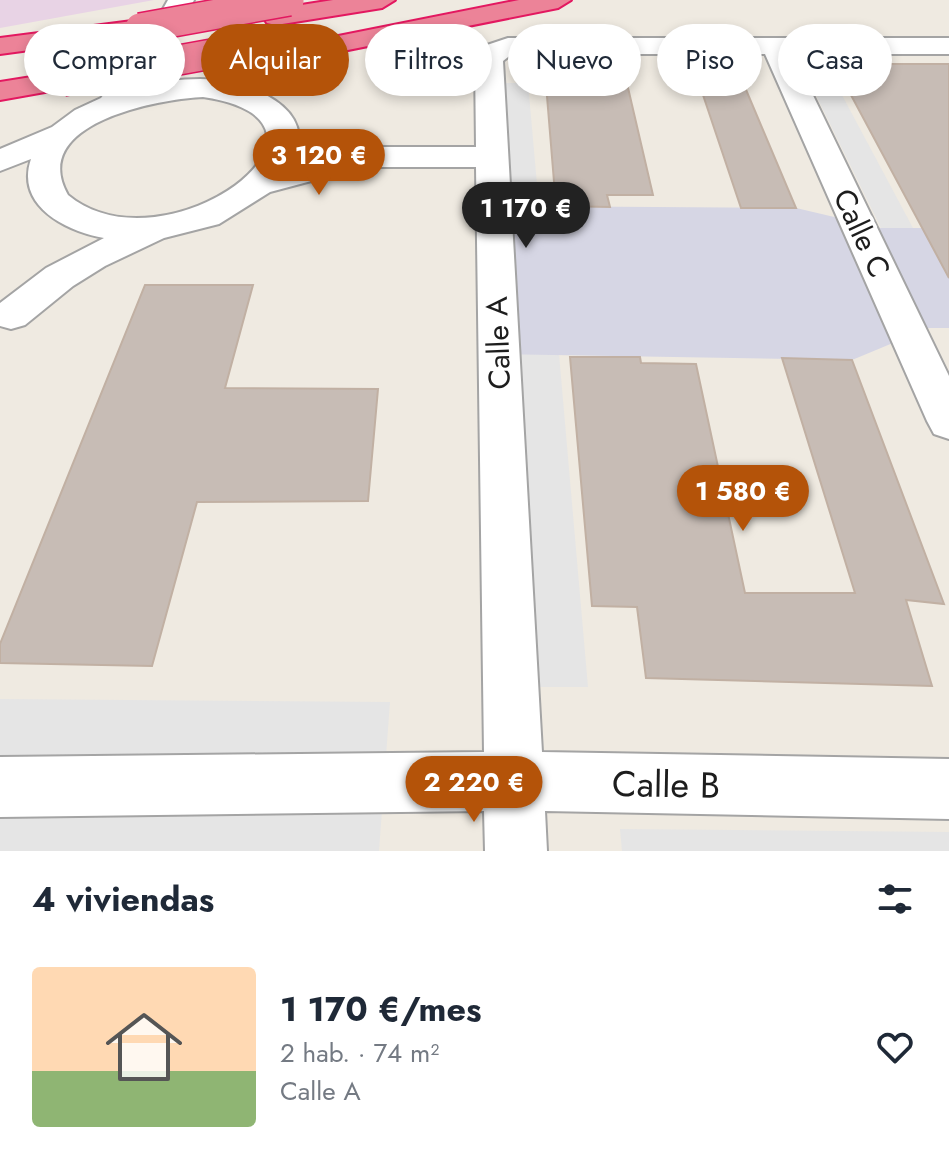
<!DOCTYPE html>
<html lang="es">
<meta charset="utf-8">
<style>
:root{--surface:#fff;--page:#f6f6f7;--text:#1f2937;--muted:#747a83;--line:#e0e1e3;--accent:#b45309}
body{margin:0;font-family:Jost,sans-serif;background:var(--page);color:var(--text);height:100vh;display:flex;flex-direction:column;font-size:30px;white-space:nowrap}
*{box-sizing:border-box;margin:0}
p{font-size:26px;color:var(--muted)}
.icon{flex:none;width:44px;height:44px;fill:none;stroke:currentColor;stroke-width:2;stroke-linecap:round;stroke-linejoin:round}
.map{position:relative;height:851px;overflow:hidden}
.panel{display:flex;flex-direction:column;background:var(--surface);flex:1}
.panel>*{flex:none}
.banner{position:absolute;left:24px;top:24px;width:902px;height:72px;display:flex;gap:16px}
.price{position:absolute;translate:-50% -68px;padding:0 18px;border-radius:28px;background:var(--accent);color:#fff;font-size:26px;line-height:52px;filter:drop-shadow(0 2px 4px #0008)}
.price::after{content:'';position:absolute;left:50%;top:48px;width:24px;height:18px;margin-left:-12px;background:inherit;clip-path:polygon(0 0,100% 0,50% 100%)}
.price.current{background:#222;color:#fff}
ul{padding:0;list-style:none}
li{display:flex;align-items:center;gap:24px;height:200px;padding:0 32px}
li+li{border-top:2px solid var(--line)}
li span{display:grid;place-items:center;flex:none;width:224px;height:160px;border-radius:8px;color:#555}
li>.icon{margin-inline-start:auto}
span .icon{width:96px;height:96px;fill:#fffc;stroke-width:1}
li b{font-size:34px}
h2{display:flex;justify-content:space-between;align-items:center;height:96px;padding:0 32px;font-size:34px}
.tag{padding:0 28px;border-radius:36px;background:var(--surface);box-shadow:0 4px 12px #0003;font-size:28px;line-height:72px}
.tag.current{background:var(--accent);color:#fff}
.map>svg:first-child{display:block}
</style>
<div class="map">
<svg width="949" height="851" viewBox="0 0 949 851">
<rect width="100%" height="100%" fill="#efeae1"/>
<!-- industrial -->
<path fill="#e8d3e5" d="M 0,0 L 154,0 L 0,28 Z"/>
<!-- parking -->
<g fill="#e5e5e5">
<path d="M 809,81 L 835,82 L 913,228 L 881,228 Z"/>
<path d="M 504,83 L 528,83 L 539,207 L 510,207 Z"/>
<path d="M 519,354 L 559,354 L 588,687 L 533,687 Z"/>
<path d="M 0,699 L 390,702 L 379,851 L 0,851 Z"/>
<path d="M 620,829 L 949,832 L 949,851 L 622,851 Z"/>
</g>
<!-- plaza -->
<path fill="#d6d6e4" d="M 493,206 L 796,208 L 881,228 L 949,228 L 949,328 L 929,328 L 852,360 L 498,354 Z"/>
<!-- building -->
<g fill="#c7bcb5" stroke="#c1b0a3" stroke-width="2">
<path d="M 563,61 L 622,62 L 653,195 L 607,195 L 610,207 L 556,206 L 546,84 L 565,84 Z"/>
<path d="M 858,64 L 949,64 L 949,278 L 844,82 L 867,83 Z"/>
<path d="M 744,85 L 796,208 L 741,208 L 700,86 Z"/>
<path d="M 145,285 L 253,285 L 225,388 L 378,389 L 368,501 L 197,502 L 152,666 L 0,663 L 0,644 Z"/>
<path d="M 570,357 L 640,357 L 641,363 L 696,364 L 745,593 L 855,593 L 782,358 L 852,360 L 944,604 L 906,600 L 932,686 L 646,678 L 637,607 L 592,606 Z"/>
</g>
<g fill="none" stroke-linecap="round" stroke-linejoin="round">
<defs>
<path id="minor" d="M 168,0 L 194,0 L 171,44 L 138,87 C 158,82 180,79 200,79 C 247,80 324,107 291,166 L 363,147 L 476,147 L 475,61 L 484,46 L 508,38 L 949,38 L 949,54 L 793,54 L 949,376 L 949,439 L 934,434 L 927,421 L 765,54 L 512,54 L 503,61 L 542,752 L 949,759 L 949,819 L 545,811 L 547,851 L 485,851 L 484,811 L 0,817 L 0,757 L 484,752 L 476,167 L 364,167 L 270,192 L 219,224 L 164,238 L 105,266 L 73,286 L 25,325 L 11,329 L 0,326 L 0,303 L 46,268 L 104,238 C 66,231 15,206 31,159 L 0,171 L 0,149 L 52,127 L 75,110 L 101,98 L 145,41 ZM 203,97 C 372,122 165,275 68,195 C 27,123 159,99 203,97 Z"/>
<g id="highway">
<path d="M 333,0 L 395,0 L 382,8 L 276,25 L 267,23 L 263,17 L 267,11 L 276,9 Z"/>
<path d="M 519,0 L 571,0 L 558,8 L 258,68 L 248,66 L 244,60 L 248,54 L 258,52 Z"/>
<path d="M 140,20 L 149,22 L 153,28 L 149,34 L 0,54 L 0,38 Z"/>
<path d="M 63,72 L 73,75 L 78,81 L 73,87 L 0,100 L 0,82 Z"/>
</g>
</defs>
<!-- minor casing -->
<use href="#minor" stroke="#a4a4a4" stroke-width="4"/>
<!-- highway casing -->
<use href="#highway" stroke="#e31860" stroke-width="4"/>
<!-- minor -->
<use href="#minor" fill="#fff" fill-rule="evenodd"/>
<!-- highway -->
<use href="#highway" fill="#ec8398" fill-rule="evenodd"/>
<defs>
<g id="highway-bridge">
<path d="M 140,28 L 289,1"/>
<path d="M 63,81 L 267,44"/>
</g>
</defs>
<!-- highway-bridge casing -->
<use href="#highway-bridge" stroke="#e31860" stroke-width="32" stroke-linecap="butt"/>
<!-- highway-bridge -->
<use href="#highway-bridge" stroke="#ec8398" stroke-width="29"/>
</g>
<g text-anchor="middle" dominant-baseline="central" stroke-width="7" stroke-linejoin="round" paint-order="stroke">
<!-- street labels -->
<g font-size="30" fill="#1d1d1d" stroke="#fff">
<text transform="translate(862 233) rotate(65)">Calle C</text>
<text transform="translate(498 343) rotate(-92)">Calle A</text>
</g>
<!-- near-street labels -->
<g font-size="36" fill="#1d1d1d" stroke="#fff">
<text transform="translate(666 784) rotate(1)">Calle B</text>
</g>
</g>
</svg>
<b class="price" style="left:319px;top:197px">3 120 €</b>
<b class="price current" style="left:526px;top:250px">1 170 €</b>
<b class="price" style="left:743px;top:533px">1 580 €</b>
<b class="price" style="left:474px;top:824px">2 220 €</b>
<div class="banner">
<a class="tag">Comprar</a>
<a class="tag current">Alquilar</a>
<a class="tag">Filtros</a>
<a class="tag">Nuevo</a>
<a class="tag">Piso</a>
<a class="tag">Casa</a>
</div>
</div>
<section class="panel">
<h2>4 viviendas<svg class="icon" aria-label="filters" viewBox="0 0 24 24"><path d="M4 7h16M4 17h16"/><circle cx="9" cy="7" r="2"/><circle cx="15" cy="17" r="2"/></svg></h2>
<ul>
<li><span style="background:linear-gradient(#ffd9b3 65%,#8fb573 0)"><svg class="icon" aria-label="home" viewBox="0 0 24 24"><path d="M3 11l9-7 9 7M6 9v11h12V9"/></svg></span><div><b>1 170 €/mes</b><p>2 hab. · 74 m²</p><p>Calle A</p></div><svg class="icon" aria-label="heart" viewBox="0 0 24 24"><path d="M12 20l-8-8c-3-5 5-10 8-4 3-6 11-1 8 4z"/></svg></li>
</ul>
</section>
